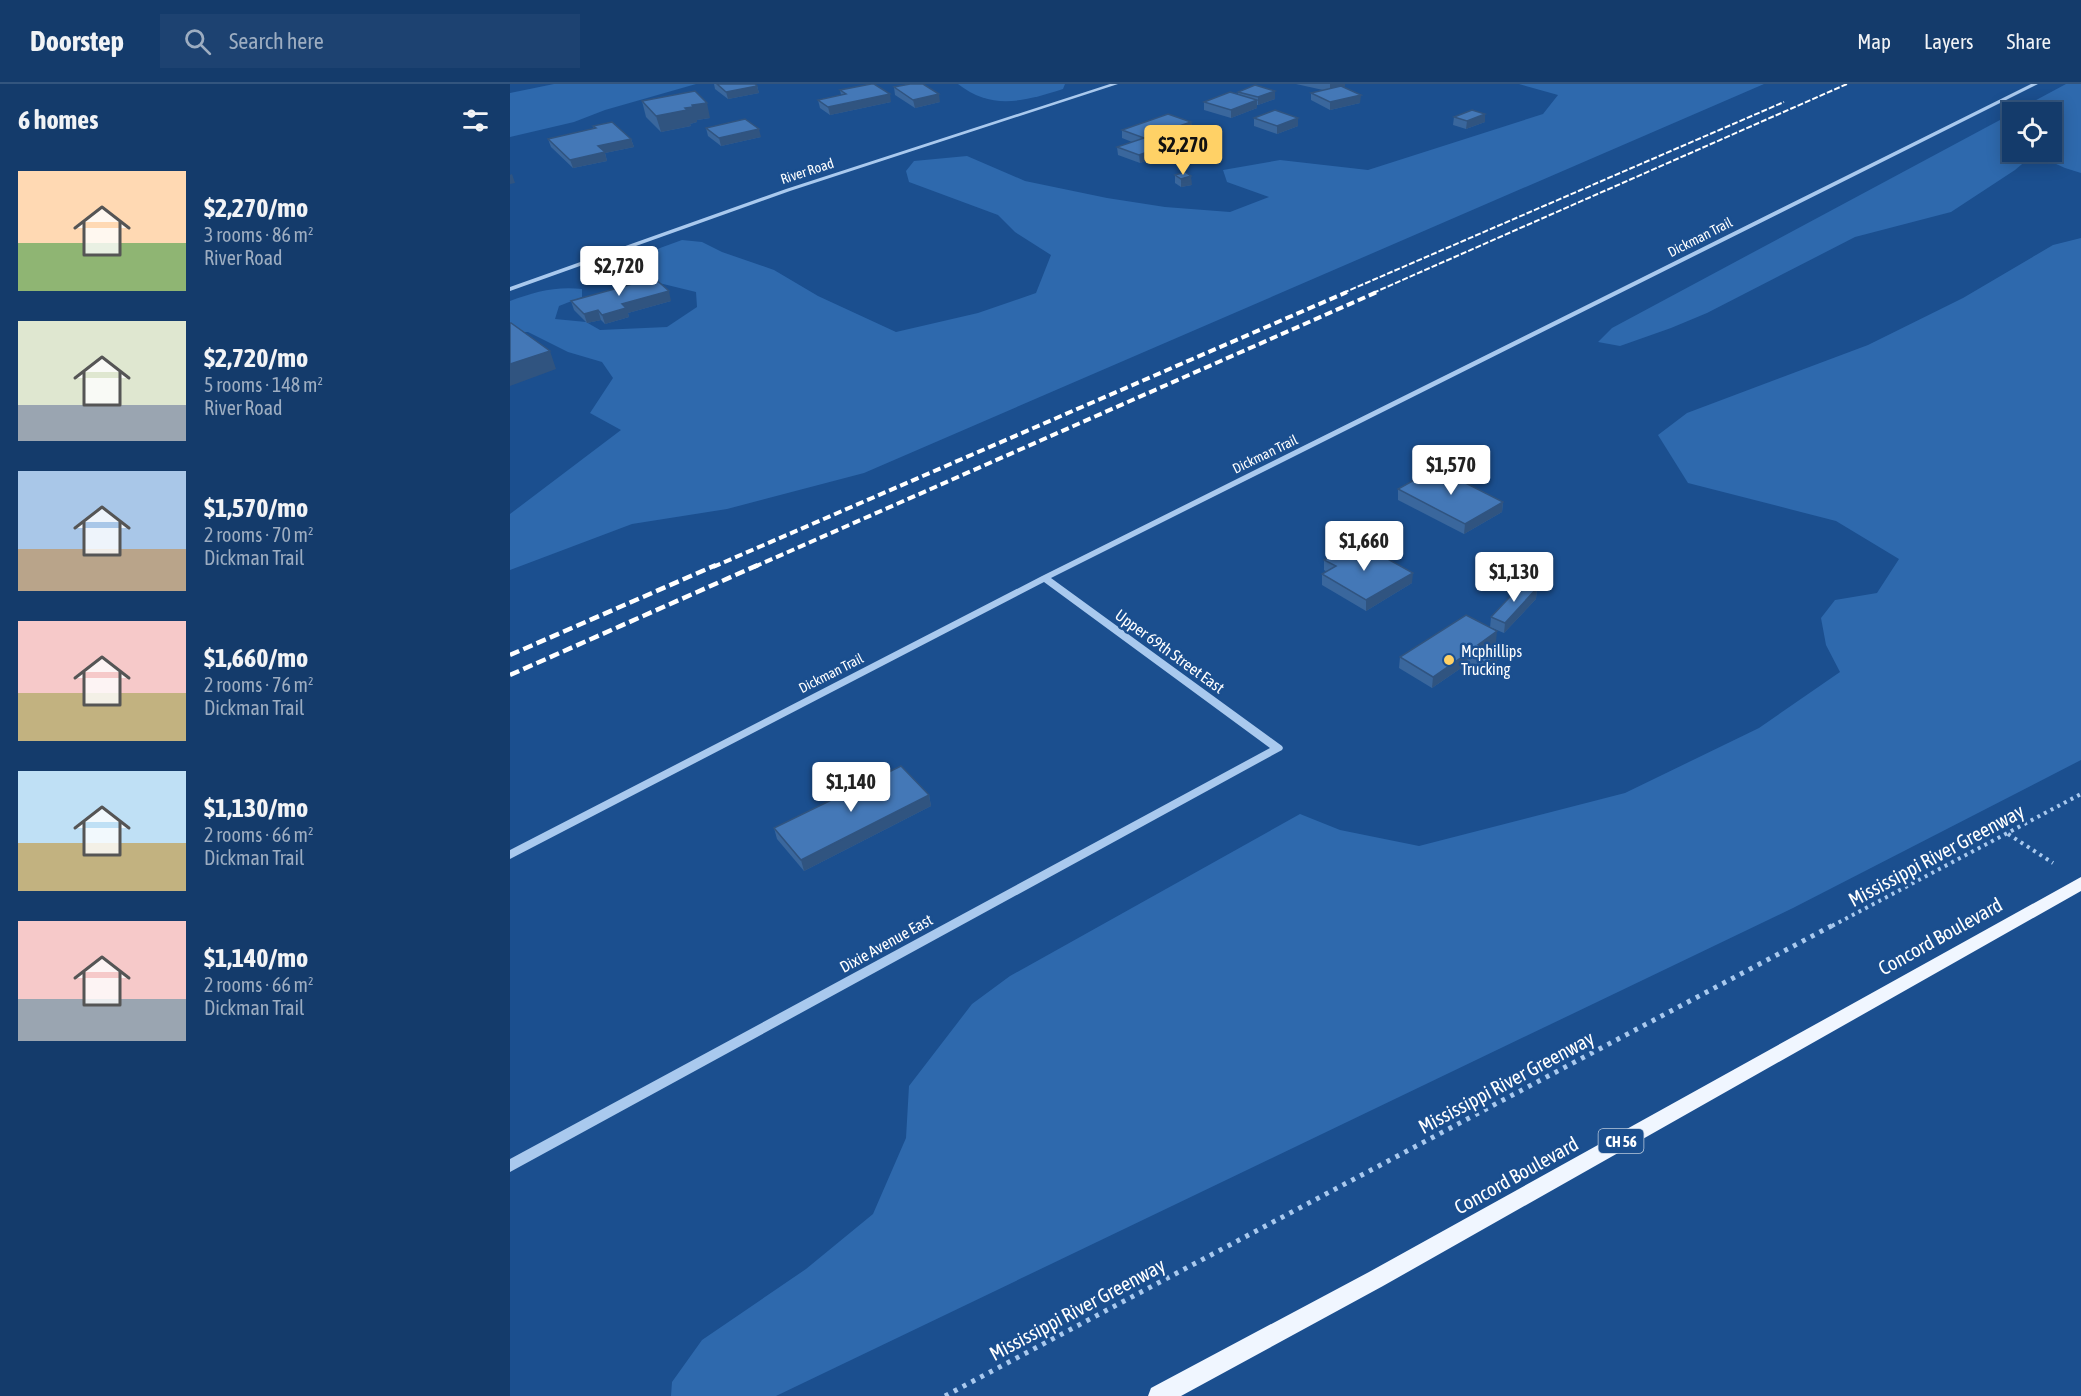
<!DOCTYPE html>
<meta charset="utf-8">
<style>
:root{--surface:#143b6b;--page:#1d4271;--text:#f1f3f6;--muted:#9dadc1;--line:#33557e;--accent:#ffd166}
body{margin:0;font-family:"Asap Condensed",sans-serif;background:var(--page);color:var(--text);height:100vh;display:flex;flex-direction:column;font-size:22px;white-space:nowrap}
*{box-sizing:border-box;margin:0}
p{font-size:20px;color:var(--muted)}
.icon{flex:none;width:33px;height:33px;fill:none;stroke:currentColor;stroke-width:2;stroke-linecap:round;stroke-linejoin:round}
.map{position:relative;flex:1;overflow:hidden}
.drawer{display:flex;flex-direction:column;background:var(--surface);width:510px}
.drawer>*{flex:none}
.controls{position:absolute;left:1492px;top:18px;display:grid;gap:12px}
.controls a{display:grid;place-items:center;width:60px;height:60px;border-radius:0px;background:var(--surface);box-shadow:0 3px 15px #0003,0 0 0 2px var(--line);font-size:30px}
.price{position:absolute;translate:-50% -51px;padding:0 14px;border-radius:6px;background:#fff;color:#222;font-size:20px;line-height:39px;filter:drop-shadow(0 2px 3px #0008)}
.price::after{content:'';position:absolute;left:50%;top:36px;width:18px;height:14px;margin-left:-9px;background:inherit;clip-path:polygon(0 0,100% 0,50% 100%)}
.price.current{background:var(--accent);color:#111}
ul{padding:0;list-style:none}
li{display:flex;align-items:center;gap:18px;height:150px;padding:0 18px}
li span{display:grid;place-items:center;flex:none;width:168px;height:120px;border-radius:0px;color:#555}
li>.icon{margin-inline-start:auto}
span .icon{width:72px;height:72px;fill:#fffc;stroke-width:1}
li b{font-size:26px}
h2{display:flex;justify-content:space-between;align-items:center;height:72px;padding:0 18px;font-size:26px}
header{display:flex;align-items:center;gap:36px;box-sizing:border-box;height:84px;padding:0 30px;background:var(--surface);border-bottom:2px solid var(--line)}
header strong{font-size:28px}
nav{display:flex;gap:33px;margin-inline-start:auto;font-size:21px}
.search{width:420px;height:54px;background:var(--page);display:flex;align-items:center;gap:15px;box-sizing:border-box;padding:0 21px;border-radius:0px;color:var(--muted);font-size:22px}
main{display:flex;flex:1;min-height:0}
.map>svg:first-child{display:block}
</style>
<header>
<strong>Doorstep</strong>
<div class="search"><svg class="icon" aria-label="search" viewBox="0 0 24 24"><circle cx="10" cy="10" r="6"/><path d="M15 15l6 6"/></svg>Search here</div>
<nav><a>Map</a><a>Layers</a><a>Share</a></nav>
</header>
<main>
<section class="drawer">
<h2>6 homes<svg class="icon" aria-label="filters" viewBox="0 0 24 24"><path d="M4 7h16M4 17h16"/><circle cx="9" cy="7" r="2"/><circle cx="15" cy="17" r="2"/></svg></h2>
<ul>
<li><span style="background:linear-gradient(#ffd9b3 60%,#8fb573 0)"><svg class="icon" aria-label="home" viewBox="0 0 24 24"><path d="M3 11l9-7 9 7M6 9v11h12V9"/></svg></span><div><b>$2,270/mo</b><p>3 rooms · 86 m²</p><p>River Road</p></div></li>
<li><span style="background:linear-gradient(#dfe7d0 70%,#9aa5b1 0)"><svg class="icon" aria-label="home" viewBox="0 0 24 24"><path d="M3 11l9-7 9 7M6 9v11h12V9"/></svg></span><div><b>$2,720/mo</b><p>5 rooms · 148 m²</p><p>River Road</p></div></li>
<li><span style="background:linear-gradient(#a9c7e8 65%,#b9a48a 0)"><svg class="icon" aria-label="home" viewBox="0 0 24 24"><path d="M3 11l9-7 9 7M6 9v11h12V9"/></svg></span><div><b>$1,570/mo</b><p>2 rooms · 70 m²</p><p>Dickman Trail</p></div></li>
<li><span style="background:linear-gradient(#f6c9c9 60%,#c2b280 0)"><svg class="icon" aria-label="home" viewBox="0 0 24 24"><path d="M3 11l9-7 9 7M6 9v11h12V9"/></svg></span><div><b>$1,660/mo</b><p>2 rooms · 76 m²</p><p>Dickman Trail</p></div></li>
<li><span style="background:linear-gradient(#bfe0f5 60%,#c2b280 0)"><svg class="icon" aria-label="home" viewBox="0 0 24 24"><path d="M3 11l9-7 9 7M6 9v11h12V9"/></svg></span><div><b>$1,130/mo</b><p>2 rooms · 66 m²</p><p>Dickman Trail</p></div></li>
<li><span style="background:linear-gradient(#f6c9c9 65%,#9aa5b1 0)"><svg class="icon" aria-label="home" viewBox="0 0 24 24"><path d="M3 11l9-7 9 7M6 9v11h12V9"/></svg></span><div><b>$1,140/mo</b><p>2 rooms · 66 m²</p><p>Dickman Trail</p></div></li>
</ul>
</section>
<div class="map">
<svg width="1571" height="1312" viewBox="0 0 1571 1312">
<rect width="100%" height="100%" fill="#1b4f8f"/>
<!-- green -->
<g fill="#2e69ad">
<path d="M 44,0 L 186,0 L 95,26 L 64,38 L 0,53 L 0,9 Z"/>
<path d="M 448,0 L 555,0 L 553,5 C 515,17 482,27 448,0 Z"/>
<path d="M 1009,0 L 1254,0 L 354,389 L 217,425 L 122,440 L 0,486 L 0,430 L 111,346 L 80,329 L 103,294 L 92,278 L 58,268 L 18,248 L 0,248 L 0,217 C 24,208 46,202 72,205 L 72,213 L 49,222 L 45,235 L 76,238 L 90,246 L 157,243 L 187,223 L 186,208 L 145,198 L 117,183 L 126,176 L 150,164 L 172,156 L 192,158 L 212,168 L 264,186 L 308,212 L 386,248 L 468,229 L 526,209 L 541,171 L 505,148 L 488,131 L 399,98 L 396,87 L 404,77 L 457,72 L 515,97 L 597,114 L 655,123 L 720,128 L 759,113 L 717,98 L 713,86 L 770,76 L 858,86 L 1033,30 L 1048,11 Z"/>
<path d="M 1556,0 L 1571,0 L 1571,89 L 1555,84 L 1524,70 L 1505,86 L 1441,128 L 1345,153 L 1197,229 L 1161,244 L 1110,262 L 1088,258 L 1102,244 L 1503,29 L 1503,68 L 1542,68 L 1542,28 L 1504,28 Z"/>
<path d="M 1571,154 L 1571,676 L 1283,824 L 266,1312 L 161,1312 L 162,1298 L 192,1256 L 296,1185 L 363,1130 L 396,1054 L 399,1002 L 462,920 L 500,892 L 790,730 L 830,746 L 909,762 L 1115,709 L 1249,644 L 1330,588 L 1316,561 L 1311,534 L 1325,516 L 1367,509 L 1389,475 L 1326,437 L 1178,399 L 1148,351 L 1177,329 L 1358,261 L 1453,214 L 1543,161 Z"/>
</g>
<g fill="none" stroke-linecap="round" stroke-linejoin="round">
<!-- path-far1 -->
<g stroke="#a9c9ee" stroke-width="4" stroke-dasharray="3 4.5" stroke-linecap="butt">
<path d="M 1498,750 L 1543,779"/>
<path d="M 1322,842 L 1571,710"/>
</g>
<!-- path -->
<path stroke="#a9c9ee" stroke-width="5" stroke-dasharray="4 6" stroke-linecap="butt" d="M 435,1312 L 1325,840"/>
<!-- minor -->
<g fill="#a9c9ee" fill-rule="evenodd">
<path d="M 600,0 L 608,0 L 280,107 L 0,207 L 0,203 L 276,105 Z"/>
<path d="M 1521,0 L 1528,0 L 541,494 L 772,662 L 773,664 L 772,666 L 0,1088 L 0,1075 L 760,664 L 534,498 L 0,775 L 0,766 L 532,492 Z"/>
</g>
<!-- major -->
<path fill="#f0f6ff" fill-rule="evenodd" d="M 1571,793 L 1571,807 L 873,1202 L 671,1312 L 638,1312 L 641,1304 L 859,1188 Z"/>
<!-- rail-far2 -->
<g stroke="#fff" stroke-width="2" stroke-dasharray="6 2" stroke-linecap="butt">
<path d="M 833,209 L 1274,18"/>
<path d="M 863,209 L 1337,0"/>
</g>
<!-- rail-far1 -->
<g stroke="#fff" stroke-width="4" stroke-dasharray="8 4" stroke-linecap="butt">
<path d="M 203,483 L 837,208"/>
<path d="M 244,483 L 867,208"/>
</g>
<!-- rail -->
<g stroke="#fff" stroke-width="4.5" stroke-dasharray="10 4.5" stroke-linecap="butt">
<path d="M 0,571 L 206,481"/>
<path d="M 0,591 L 248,481"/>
</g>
</g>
<!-- wall -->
<g fill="#3a679d">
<path d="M 204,0 L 245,0 L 247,2 L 249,9 L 218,15 L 205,5 Z"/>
<path d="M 786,0 L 835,0 L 835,2 L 833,3 L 850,19 L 820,26 L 801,16 L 801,9 L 813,6 Z"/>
<path d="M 384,3 L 430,18 L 405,24 L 385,11 Z"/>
<path d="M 330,6 L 381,18 L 320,31 L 310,24 L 308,16 L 331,11 Z"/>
<path d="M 728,8 L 765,15 L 748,21 L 747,21 L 747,24 L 721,34 L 694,26 L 694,18 L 728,10 Z"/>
<path d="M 132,17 L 200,34 L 187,36 L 187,38 L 180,40 L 181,42 L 151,48 L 136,33 Z"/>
<path d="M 975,30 L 975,38 L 956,45 L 943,41 L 944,33 Z"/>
<path d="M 744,34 L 788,34 L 788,42 L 767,50 L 744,42 Z"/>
<path d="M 681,38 L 682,46 L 645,59 L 654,62 L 655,70 L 630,79 L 608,71 L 607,63 L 622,58 L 612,54 L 612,46 Z"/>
<path d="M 83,42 L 121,55 L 124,63 L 95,69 L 97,77 L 63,84 L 41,63 L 38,55 L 84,45 Z"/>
<path d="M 196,44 L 251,53 L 211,62 L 198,52 Z"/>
<path d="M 665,91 L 682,101 L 671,103 L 665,99 Z"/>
<path d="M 61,217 L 161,217 L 118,229 L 119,233 L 95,240 L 91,236 L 77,239 L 64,226 Z"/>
<path d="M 888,405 L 993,418 L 992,428 L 954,450 L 888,416 Z"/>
<path d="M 814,476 L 902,499 L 856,527 L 812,501 L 812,490 L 817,488 L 814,486 Z"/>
<path d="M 1027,504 L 1026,515 L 994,549 L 982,544 L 986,558 L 976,565 L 988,571 L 986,582 L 975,590 L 957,580 L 922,604 L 889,584 L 890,573 L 980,544 L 981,533 Z"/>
<path d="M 419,711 L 421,722 L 294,787 L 267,755 L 264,744 Z"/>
</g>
<!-- shaded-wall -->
<g fill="#305480">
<path d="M 820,0 L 835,0 L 835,2 L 820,8 Z"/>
<path d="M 247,2 L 249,9 L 218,15 L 216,8 Z"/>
<path d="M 765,7 L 765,15 L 748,21 L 748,13 Z"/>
<path d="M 380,10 L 381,18 L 320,31 L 318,23 Z"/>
<path d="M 429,10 L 430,18 L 405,24 L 403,16 Z"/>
<path d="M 851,11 L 850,19 L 820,26 L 820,18 Z"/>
<path d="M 747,16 L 747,24 L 721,34 L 721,26 Z"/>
<path d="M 197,19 L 200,34 L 187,36 L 187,38 L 180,40 L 181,42 L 151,48 L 146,32 L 175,24 L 182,21 Z"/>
<path d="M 975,30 L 975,38 L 956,45 L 957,37 Z"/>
<path d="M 788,34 L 788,42 L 767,50 L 767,42 Z"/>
<path d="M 681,38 L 682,46 L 634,62 L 634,54 Z"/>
<path d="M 249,45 L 251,53 L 211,62 L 209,54 Z"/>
<path d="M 121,55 L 124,63 L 95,69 L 97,77 L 63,84 L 60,76 L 88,62 Z"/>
<path d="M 654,62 L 655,70 L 630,79 L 629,71 Z"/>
<path d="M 2,90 L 5,99 L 0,100 L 0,91 Z"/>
<path d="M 681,92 L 682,101 L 671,103 L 671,95 Z"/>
<path d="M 159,207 L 161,217 L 118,229 L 119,233 L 95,240 L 92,231 L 112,220 Z"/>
<path d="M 88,226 L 91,236 L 77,239 L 74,230 Z"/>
<path d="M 40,267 L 46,285 L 0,302 L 0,280 Z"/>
<path d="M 993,418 L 992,428 L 954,450 L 955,440 Z"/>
<path d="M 903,489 L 902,499 L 856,527 L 856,516 Z"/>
<path d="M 1027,504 L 1026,515 L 994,549 L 995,539 Z"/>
<path d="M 987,547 L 986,558 L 967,571 L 968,561 Z"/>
<path d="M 958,569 L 957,580 L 922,604 L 923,593 Z"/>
<path d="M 988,571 L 986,582 L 975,590 L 976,579 Z"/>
<path d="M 419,711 L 421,722 L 294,787 L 291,776 Z"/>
</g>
<!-- building -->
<g fill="#4478b7" stroke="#305480" stroke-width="1.5">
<path d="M 207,0 L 245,0 L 247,2 L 216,8 Z"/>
<path d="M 361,0 L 364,0 L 380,10 L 318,23 L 308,16 L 336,10 L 330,6 Z"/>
<path d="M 400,0 L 413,0 L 429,10 L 403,16 L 384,3 Z"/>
<path d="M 745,1 L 765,7 L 748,13 L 728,8 Z"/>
<path d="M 831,2 L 851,11 L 820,18 L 801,9 Z"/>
<path d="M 185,7 L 197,19 L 182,21 L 183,23 L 175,24 L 177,26 L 146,32 L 132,17 Z"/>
<path d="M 720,8 L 747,16 L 721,26 L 694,18 Z"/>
<path d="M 765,26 L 788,34 L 767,42 L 744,34 Z"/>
<path d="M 962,26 L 975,30 L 957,37 L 944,33 Z"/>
<path d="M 658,30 L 681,38 L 634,54 L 612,46 Z"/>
<path d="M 235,35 L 249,45 L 209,54 L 196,44 Z"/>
<path d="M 102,38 L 121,55 L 88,62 L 95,68 L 60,76 L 38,55 L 86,44 L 83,42 Z"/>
<path d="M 634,54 L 654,62 L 629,71 L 607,63 Z"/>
<path d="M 675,88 L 681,92 L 671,95 L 665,91 Z"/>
<path d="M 144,194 L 159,207 L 112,220 L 116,224 L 92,231 L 88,226 L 74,230 L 61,217 Z"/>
<path d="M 0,239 L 1,239 L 40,267 L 0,280 Z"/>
<path d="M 926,384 L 993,418 L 955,440 L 888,405 Z"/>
<path d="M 842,461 L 853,467 L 858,464 L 903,489 L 856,516 L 812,490 L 826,482 L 814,476 Z"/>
<path d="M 1013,499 L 1027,504 L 995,539 L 981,533 Z"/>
<path d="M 956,531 L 987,547 L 968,561 L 988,571 L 976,579 L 958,569 L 923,593 L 890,573 Z"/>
<path d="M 391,682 L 419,711 L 291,776 L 264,744 Z"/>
</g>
<!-- markers -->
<circle fill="#ffd166" stroke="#1b4f8f" stroke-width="2" cx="939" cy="576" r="6"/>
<g text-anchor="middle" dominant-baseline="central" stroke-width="5" stroke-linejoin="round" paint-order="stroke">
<!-- far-street labels -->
<g font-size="14" fill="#fff" stroke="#1b4f8f">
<text transform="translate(297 87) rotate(-18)">River Road</text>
<text transform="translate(1190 153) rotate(-27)">Dickman Trail</text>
<text transform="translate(755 370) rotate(-26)">Dickman Trail</text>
<text transform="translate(321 589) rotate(-27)">Dickman Trail</text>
</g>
<!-- shield labels -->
<rect fill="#1b4f8f" stroke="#bbcadd" stroke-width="1.5" x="1088.5" y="1045" width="45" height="24" rx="4.5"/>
<g font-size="15" font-weight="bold" fill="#fff">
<text x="1111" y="1057">CH 56</text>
</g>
<!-- street labels -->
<g font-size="16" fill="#fff" stroke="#1b4f8f">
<text transform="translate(660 567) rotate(36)">Upper 69th Street East</text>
<text transform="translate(376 859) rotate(-29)">Dixie Avenue East</text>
</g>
<!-- poi labels -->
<g font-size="16" fill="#fff" stroke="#1b4f8f" text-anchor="start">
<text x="951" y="567">Mcphillips<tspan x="951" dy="18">Trucking</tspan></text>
</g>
<!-- near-street labels -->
<g font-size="20" fill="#fff" stroke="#1b4f8f">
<text transform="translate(1426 771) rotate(-28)">Mississippi River Greenway</text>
<text transform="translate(1430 852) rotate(-29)">Concord Boulevard</text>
<text transform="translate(996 998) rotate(-28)">Mississippi River Greenway</text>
<text transform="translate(1006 1091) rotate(-29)">Concord Boulevard</text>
<text transform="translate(567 1225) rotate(-28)">Mississippi River Greenway</text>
</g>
</g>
</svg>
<div class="controls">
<a><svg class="icon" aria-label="locate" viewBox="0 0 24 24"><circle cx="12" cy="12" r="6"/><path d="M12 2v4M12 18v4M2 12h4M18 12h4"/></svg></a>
</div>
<b class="price current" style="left:673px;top:92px">$2,270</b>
<b class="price" style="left:109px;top:213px">$2,720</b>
<b class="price" style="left:941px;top:412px">$1,570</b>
<b class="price" style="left:854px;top:488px">$1,660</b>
<b class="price" style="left:1004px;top:519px">$1,130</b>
<b class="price" style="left:341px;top:729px">$1,140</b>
</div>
</main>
